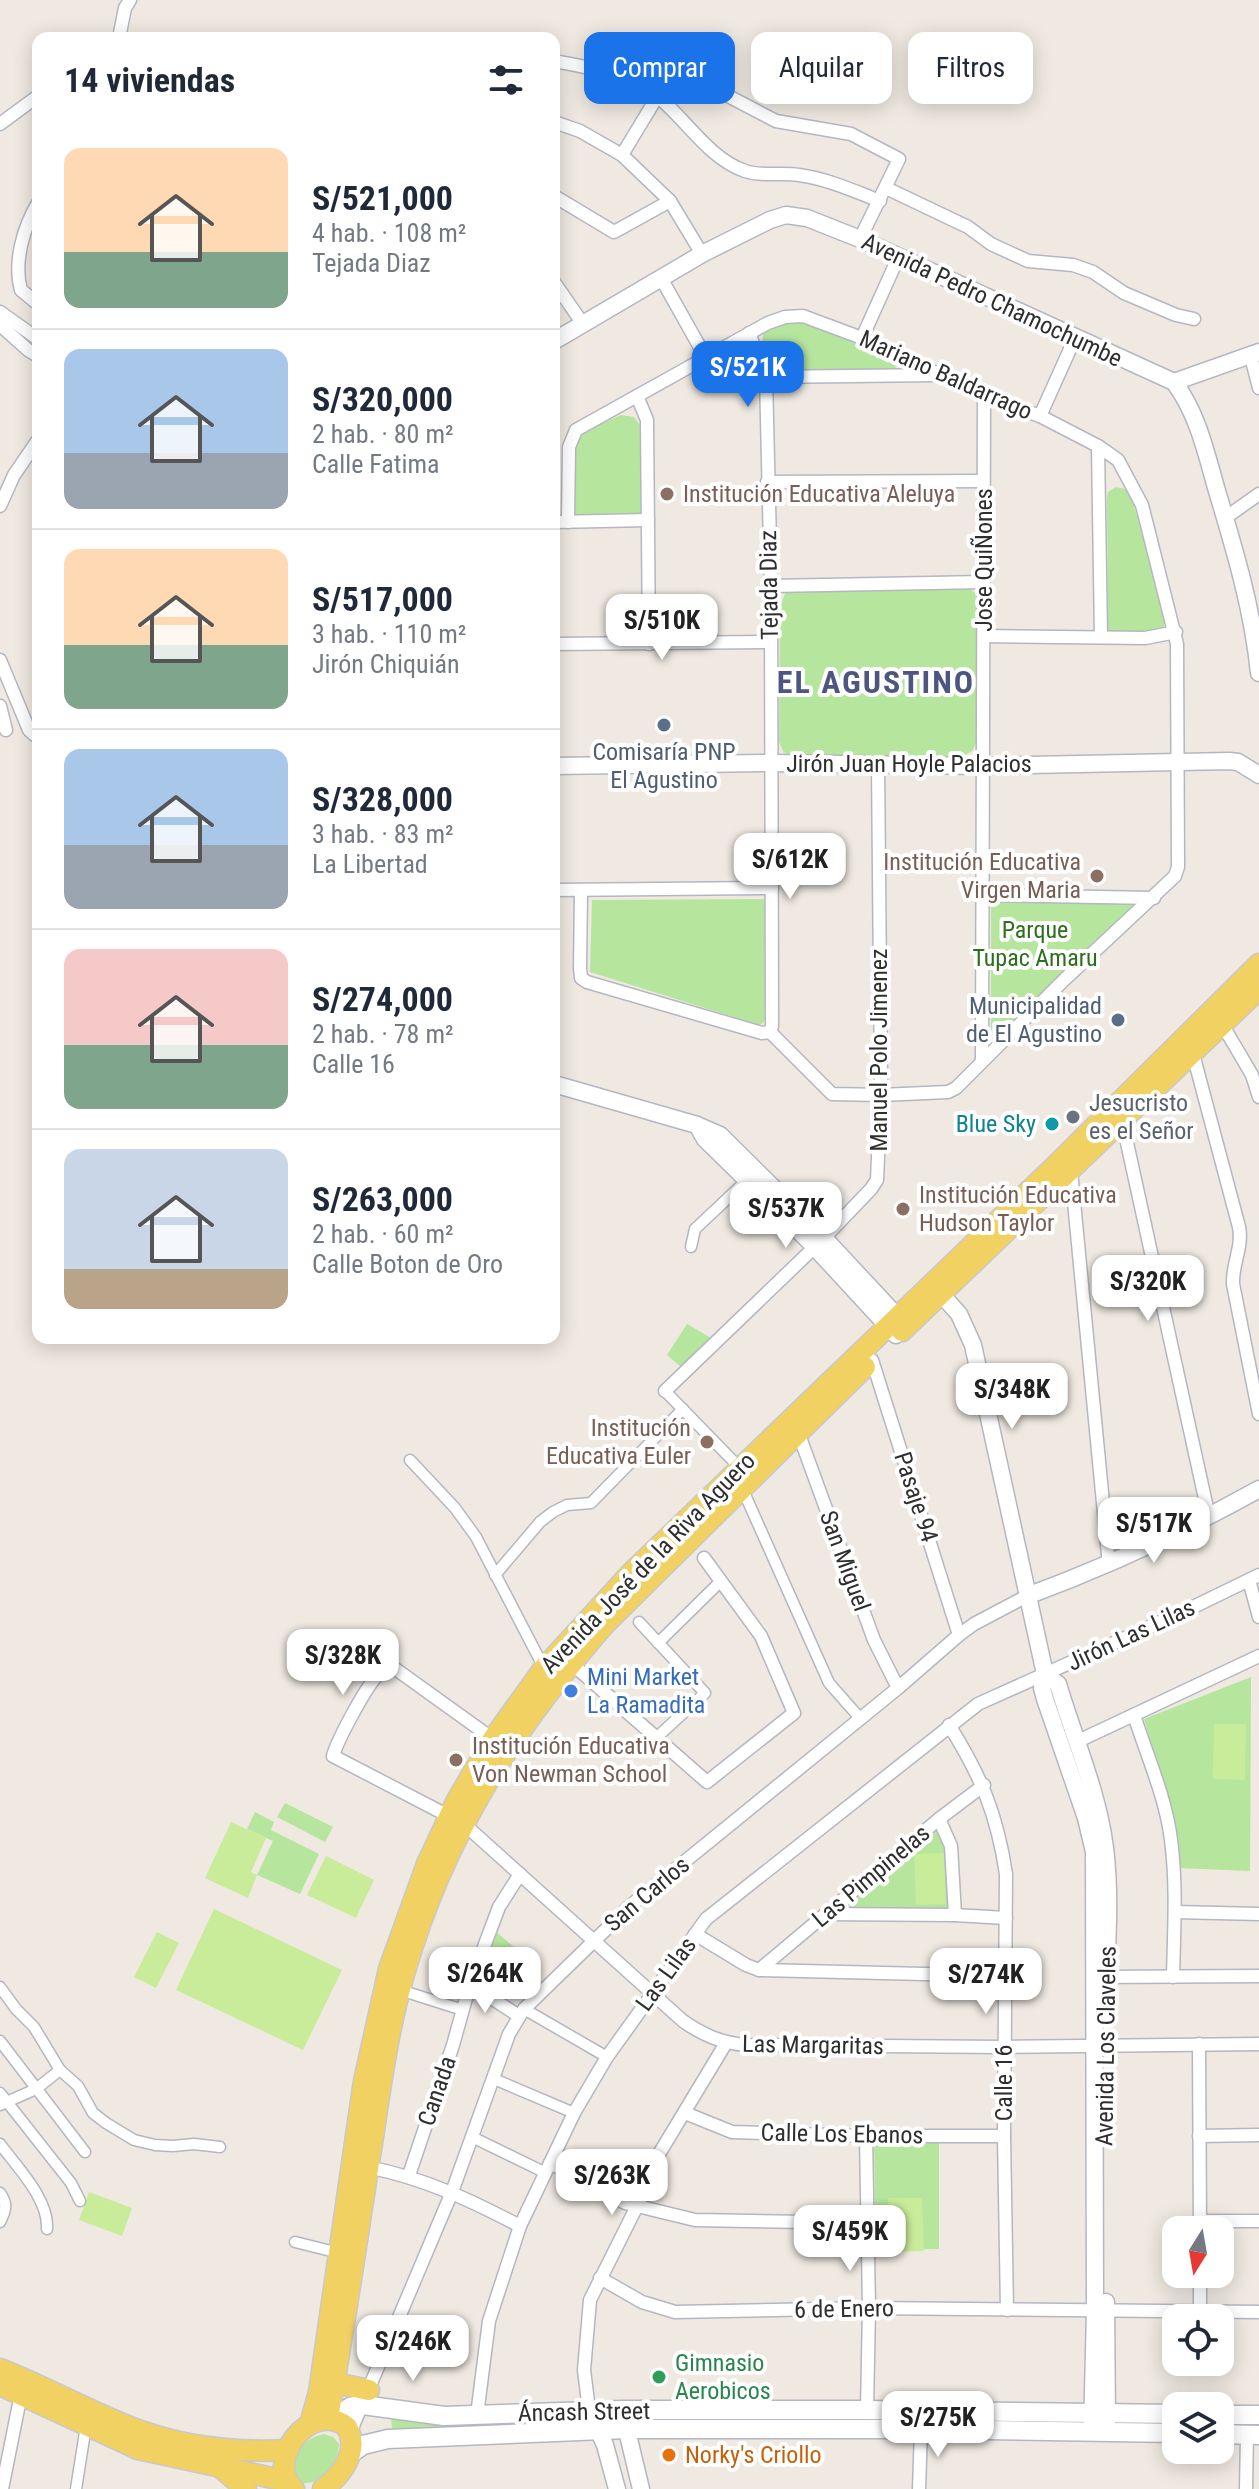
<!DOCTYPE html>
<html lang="es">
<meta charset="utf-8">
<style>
:root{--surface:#fff;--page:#f6f6f7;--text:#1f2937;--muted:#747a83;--line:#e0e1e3;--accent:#1a73e8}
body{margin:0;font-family:"Roboto Condensed",sans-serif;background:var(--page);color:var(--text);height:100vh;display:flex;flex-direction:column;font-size:30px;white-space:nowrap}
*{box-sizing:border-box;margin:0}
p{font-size:26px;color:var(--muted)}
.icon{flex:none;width:44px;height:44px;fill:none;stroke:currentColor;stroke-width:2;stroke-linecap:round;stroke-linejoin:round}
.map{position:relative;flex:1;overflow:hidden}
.sheet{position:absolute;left:32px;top:32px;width:528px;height:1312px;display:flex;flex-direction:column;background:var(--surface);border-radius:16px;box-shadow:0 4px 20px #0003}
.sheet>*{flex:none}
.top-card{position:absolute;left:584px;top:32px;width:554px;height:72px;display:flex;gap:16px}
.needle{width:52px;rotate:191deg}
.controls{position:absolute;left:1162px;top:2216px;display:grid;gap:16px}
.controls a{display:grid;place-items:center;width:72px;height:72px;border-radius:16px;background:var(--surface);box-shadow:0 4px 20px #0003;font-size:40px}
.price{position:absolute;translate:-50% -68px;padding:0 18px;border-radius:16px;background:#fff;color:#222;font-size:26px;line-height:52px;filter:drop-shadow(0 2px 4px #0008)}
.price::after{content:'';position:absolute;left:50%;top:48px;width:24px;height:18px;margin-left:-12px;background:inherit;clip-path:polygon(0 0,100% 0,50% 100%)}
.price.on{background:var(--accent);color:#fff}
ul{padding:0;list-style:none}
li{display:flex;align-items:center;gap:24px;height:200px;padding:0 32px}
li+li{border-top:2px solid var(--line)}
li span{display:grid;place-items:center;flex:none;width:224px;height:160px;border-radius:16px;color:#555}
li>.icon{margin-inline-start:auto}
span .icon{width:96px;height:96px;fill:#fffc;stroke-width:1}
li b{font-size:34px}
h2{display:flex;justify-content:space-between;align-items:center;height:96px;padding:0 32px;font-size:34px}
.tag{padding:0 28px;border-radius:16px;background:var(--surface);box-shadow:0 4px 20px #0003;font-size:28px;line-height:72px}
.tag.on{background:var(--accent);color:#fff}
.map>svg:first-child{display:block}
</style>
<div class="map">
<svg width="1259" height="2489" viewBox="0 0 1259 2489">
<rect width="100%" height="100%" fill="#efe9e1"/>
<!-- green -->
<g fill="#b6e59e">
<path d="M 788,320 L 804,321 L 896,361 L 895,374 L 770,375 L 761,350 L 764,329 Z"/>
<path d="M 621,415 L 634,417 L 641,427 L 641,516 L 575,518 L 576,444 L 585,431 Z"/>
<path d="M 1116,487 L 1125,489 L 1131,495 L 1165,615 L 1164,626 L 1159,632 L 1108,634 L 1107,498 L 1108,492 Z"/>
<path d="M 969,588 L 975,593 L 978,606 L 977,740 L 973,750 L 964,756 L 796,756 L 784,753 L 779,742 L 780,607 L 786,591 Z"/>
<path d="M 765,899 L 765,1019 L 763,1023 L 759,1025 L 590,972 L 592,900 Z"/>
<path d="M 991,901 L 1132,901 L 1133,910 L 995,1041 L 991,1037 Z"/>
<path d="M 687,1324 L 711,1338 L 681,1367 L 667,1355 Z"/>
<path d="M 1251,1677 L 1250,1871 L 1178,1868 L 1173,1822 L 1144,1719 Z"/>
<path d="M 285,1803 L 333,1827 L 325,1842 L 277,1817 Z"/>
<path d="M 255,1812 L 274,1822 L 271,1830 L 319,1854 L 300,1894 L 257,1875 L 273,1841 L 247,1829 Z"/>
<path d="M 938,1830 L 946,1852 L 950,1909 L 842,1908 Z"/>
<path d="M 493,1929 L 531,1962 L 500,1997 L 478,1981 Z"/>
<path d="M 939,2141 L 939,2249 L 876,2250 L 874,2142 Z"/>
<path d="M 391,2416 L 563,2417 L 571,2423 L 392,2431 Z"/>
<path d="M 324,2434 L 333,2437 L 339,2444 C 338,2463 325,2484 304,2483 L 294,2474 C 293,2453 302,2439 324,2434 Z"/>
</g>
<!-- pitch -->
<g fill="#c9ec9a">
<path d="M 1214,1724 L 1246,1724 L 1245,1780 L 1213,1779 Z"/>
<path d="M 231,1822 L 266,1838 L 251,1872 L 257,1875 L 248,1898 L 205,1878 Z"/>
<path d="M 944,1853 L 946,1904 L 916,1905 L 914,1854 Z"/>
<path d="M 326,1856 L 374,1880 L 356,1918 L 307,1895 Z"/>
<path d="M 214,1909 L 342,1970 L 303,2050 L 176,1990 Z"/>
<path d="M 157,1932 L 179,1943 L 156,1988 L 134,1977 Z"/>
<path d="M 89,2192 L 132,2208 L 122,2236 L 79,2220 Z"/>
<path d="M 888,2198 L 922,2198 L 924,2251 L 889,2252 Z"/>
</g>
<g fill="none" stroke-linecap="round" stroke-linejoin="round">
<defs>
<g id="pedestrian">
<path d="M 691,1247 L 695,1229 L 744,1183"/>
<path d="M 665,1391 L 739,1467"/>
<path d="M 410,1460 L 455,1508 L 476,1537 L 544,1668"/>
<path d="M 742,1488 L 829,1683 L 859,1717"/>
<path d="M 495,1575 L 540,1522 L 553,1512 L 567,1505 L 591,1503 L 683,1409"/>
<path d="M 639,1622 L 705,1693 L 656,1738"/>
<path d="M 658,1643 L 721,1581"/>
<path d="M 0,1987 L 16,2009 L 34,2027 L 60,2070 L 78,2086 L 93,2113 L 106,2123 L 134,2140 L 155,2145 L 173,2146 L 194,2144 L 220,2147"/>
<path d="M 400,1990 L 463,2010"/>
<path d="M 524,2009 L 607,2057"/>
<path d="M 0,2041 L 85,2152"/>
<path d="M 494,2079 L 574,2113"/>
<path d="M 0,2093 L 71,2183 L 80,2201"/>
<path d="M 0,2105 L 36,2089 L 60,2070"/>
<path d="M 472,2137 L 546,2173"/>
<path d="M 0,2144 C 17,2167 49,2199 47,2229"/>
<path d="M 0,2193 C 8,2204 6,2210 0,2222"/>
<path d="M 295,2242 L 339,2253"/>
<path d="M 76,2489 L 86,2426"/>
</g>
<g id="minor">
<path d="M 119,38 L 125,8 L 130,0"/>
<path d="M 554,61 C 591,68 626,73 657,96 C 686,119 709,159 745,171 C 763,177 781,172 799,175 C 828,179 854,191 880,201"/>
<path d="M 688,75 L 776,121 L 851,134 L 899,159 L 860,239"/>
<path d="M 554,122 L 580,131 L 622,155 L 670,201 L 702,254"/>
<path d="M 0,124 L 38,96"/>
<path d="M 622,155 L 657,97"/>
<path d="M 886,188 L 968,227 L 991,244 L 1028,261 L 1073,265 L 1093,272 L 1124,293 L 1176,315 L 1194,319"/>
<path d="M 554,196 L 614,232 L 670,201"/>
<path d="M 38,203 C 24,226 13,262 21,290 L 38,304"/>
<path d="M 661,278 L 706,358"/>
<path d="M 554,282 L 583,324"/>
<path d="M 0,312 L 38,339"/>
<path d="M 0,325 L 28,350 L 38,356"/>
<path d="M 749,333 L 766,377 L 771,586 L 772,1026 L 770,1032"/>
<path d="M 862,338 L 898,258"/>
<path d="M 1251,357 L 1259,388"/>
<path d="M 766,377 L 935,375"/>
<path d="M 637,396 L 647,420 L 649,644"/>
<path d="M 1040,416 L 1075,338"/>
<path d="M 1098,446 L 1101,637"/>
<path d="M 767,482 L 983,481"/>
<path d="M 0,506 L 14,475 L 38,440"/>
<path d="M 1225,518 L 1259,494"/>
<path d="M 554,522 L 648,520"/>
<path d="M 568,522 L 569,447 L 576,430 L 768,323 L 785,317 L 803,316 L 862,338 L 984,396 L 1040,416 L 1098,446 L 1118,460 L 1142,505 L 1177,644 L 1178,867 L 1175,876 L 1065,979 L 956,1088 L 948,1092 L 881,1095 L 832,1094 L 770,1032 L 762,1033 L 587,982 L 581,978 L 580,968 L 581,890"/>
<path d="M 771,586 L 984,582"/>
<path d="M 984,636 L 1145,638 L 1176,632"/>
<path d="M 554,644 L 770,642"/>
<path d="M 0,660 L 29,730 L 38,738"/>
<path d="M 0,706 L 6,730"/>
<path d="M 554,890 L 772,888"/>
<path d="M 984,895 L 1154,898"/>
<path d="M 1222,1024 L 1252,1075 L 1259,1097"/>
<path d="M 1193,1054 L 1239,1227 C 1243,1247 1232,1264 1233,1284 L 1259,1414"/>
<path d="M 982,1060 L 984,396"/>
<path d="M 1122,1120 L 1209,1517"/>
<path d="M 1071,1171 L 1109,1565"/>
<path d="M 872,1360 L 959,1635"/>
<path d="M 665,1391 L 824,1238 L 871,1189 L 877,1180 L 881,1088 L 878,764"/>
<path d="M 798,1432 L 874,1640 L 898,1688"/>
<path d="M 1249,1580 L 1259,1617"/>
<path d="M 571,1663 L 707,1782 L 794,1713 L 761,1636 L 704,1558"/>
<path d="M 1134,1715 C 1147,1756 1166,1798 1171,1840 C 1177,1885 1174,1932 1173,1977"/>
<path d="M 949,1725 C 981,1776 997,1814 1006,1874 L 1004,2136 L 1007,2310"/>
<path d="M 493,1739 L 397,1670 C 390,1668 385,1668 380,1673 C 368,1682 337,1741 333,1756 L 464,1824 L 683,2021 C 703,2035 721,2043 746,2045 L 1004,2047 L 1259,2044"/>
<path d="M 1076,1742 L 1259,1656"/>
<path d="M 939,1819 L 951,1846 L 955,1915"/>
<path d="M 1175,1912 L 1259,1914"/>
<path d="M 825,1914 L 955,1915 L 1006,1918"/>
<path d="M 695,1934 L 746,1965 L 759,1970 L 1004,1976"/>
<path d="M 759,1970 L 939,1819 L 984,1785"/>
<path d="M 1098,1977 L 1259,1976"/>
<path d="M 470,1984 L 519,2016"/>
<path d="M 1199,2044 L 1200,2230"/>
<path d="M 685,2113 L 732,2132 L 866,2136 L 1004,2136"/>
<path d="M 866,2136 L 869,2308 L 867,2410"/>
<path d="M 1199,2136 L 1259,2135"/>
<path d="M 550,2163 L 625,2203 L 695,2220 L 867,2223"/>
<path d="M 368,2167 C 426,2179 468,2199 520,2226"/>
<path d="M 409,2175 L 453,2045 L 470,1984 L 499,1907 L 520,1874"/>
<path d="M 1200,2221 L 1259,2221"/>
<path d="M 1200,2274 L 1200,2311"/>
<path d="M 600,2278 L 642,2302 L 675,2312 L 869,2308 L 1259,2312"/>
<path d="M 589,2410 L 584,2370 L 590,2300 L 638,2204 L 659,2154 L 726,2043"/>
<path d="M 477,2415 L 489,2321 L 520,2226 L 574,2113 L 607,2057 L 706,1919 L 978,1704 L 1185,1611 L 1259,1575"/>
<path d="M 350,2433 L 452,2192 L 509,2034 L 524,2009 L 630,1906 L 898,1688 L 959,1635 L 974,1624 L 1027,1596"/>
<path d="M 2,2489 L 21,2394"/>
<path d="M 919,2489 L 921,2429"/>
<path d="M 1246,2489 L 1247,2435"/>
</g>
<g id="tertiary">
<path d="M 554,341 L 702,254 L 770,220 L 786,215 L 807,218 L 860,239 L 1174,382 C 1198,414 1206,453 1217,491 C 1235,551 1253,611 1259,673"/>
<path d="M 1174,382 L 1259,352"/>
<path d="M 554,766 L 770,763 L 983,766 L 1229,761 L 1238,762 L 1259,775"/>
<path d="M 554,1084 L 697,1125 L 720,1135 L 824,1238 L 906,1326"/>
<path d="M 697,1125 L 705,1139 L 810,1242 L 896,1335"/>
<path d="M 933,1285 L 959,1314 L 973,1345 L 1045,1674 L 1042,1688 L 1045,1699 L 1086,1818 L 1094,1852 L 1095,2311 L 1092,2432"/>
<path d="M 1027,1596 C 1108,1566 1184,1531 1259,1489"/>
<path d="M 1045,1674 L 1058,1684 C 1074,1738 1098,1792 1105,1848 C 1111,1896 1107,1947 1105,1995"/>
<path d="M 1106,2302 L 1107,2423"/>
<path d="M 589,2410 L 605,2445 L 617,2489"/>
<path d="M 622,2410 L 641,2489"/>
</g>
<g id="secondary">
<path d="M 1220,2415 L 1259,2415"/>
<path d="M 333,2419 L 350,2407 L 363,2405 L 444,2416 L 622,2410 L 867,2410 L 1176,2414"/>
<path d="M 1220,2434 L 1259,2435"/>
<path d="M 350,2454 L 363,2445 L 388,2439 L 627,2429 L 921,2429 L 1176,2433"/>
</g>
<g id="primary">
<path d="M 902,1331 L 1259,989"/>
<path d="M 0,2369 C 44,2386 86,2410 130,2427 C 181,2447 233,2453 288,2450"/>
<path d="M 335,2380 L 340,2384 L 369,2390"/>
<path d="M 0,2385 L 138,2449 L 286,2481"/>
<path d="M 328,2418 C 345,2325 358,2231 373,2137 C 381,2082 389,2025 405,1971 C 445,1834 513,1729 606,1623 L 865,1367"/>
<path d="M 310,2424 L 319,2392 L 364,2081 L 389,1969 L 427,1864 L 457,1800 L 493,1739 L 544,1668 L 631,1573 L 1056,1165 L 1259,964"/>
<path d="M 221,2468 L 246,2489"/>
<path d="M 294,2489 C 263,2463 310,2398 347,2427 C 360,2451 342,2475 323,2489"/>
</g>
</defs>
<!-- pedestrian casing -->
<use href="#pedestrian" stroke="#b4b7c1" stroke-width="13"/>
<!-- minor casing -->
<use href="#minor" stroke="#b4b7c1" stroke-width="15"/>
<!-- tertiary casing -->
<use href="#tertiary" stroke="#b4b7c1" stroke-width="19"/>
<!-- secondary casing -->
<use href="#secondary" stroke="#b4b7c1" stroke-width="21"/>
<!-- primary casing -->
<use href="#primary" stroke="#c9c9c9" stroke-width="23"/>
<!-- pedestrian -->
<use href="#pedestrian" stroke="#fff" stroke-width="10"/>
<!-- minor -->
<use href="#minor" stroke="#fff" stroke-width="12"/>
<!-- tertiary -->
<use href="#tertiary" stroke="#fff" stroke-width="16"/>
<!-- secondary -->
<use href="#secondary" stroke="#fff" stroke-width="18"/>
<!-- primary -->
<use href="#primary" stroke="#f2d163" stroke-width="20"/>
</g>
<!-- markers -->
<g fill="#8d6e63" stroke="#fff" stroke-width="3">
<circle cx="667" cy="494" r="8"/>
<circle cx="1097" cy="876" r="8"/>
<circle cx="903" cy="1209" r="8"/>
<circle cx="707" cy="1442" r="8"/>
<circle cx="456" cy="1760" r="8"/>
</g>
<g fill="#5c6f8a" stroke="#fff" stroke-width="3">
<circle cx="664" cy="725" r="8"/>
<circle cx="1118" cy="1020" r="8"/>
</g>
<circle fill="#6b7280" stroke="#fff" stroke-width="3" cx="1073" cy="1117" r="8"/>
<circle fill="#0f9aa8" stroke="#fff" stroke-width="3" cx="1052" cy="1124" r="8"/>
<circle fill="#3f7fe0" stroke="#fff" stroke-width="3" cx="571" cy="1691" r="8"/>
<circle fill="#2e9e5b" stroke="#fff" stroke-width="3" cx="659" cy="2377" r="8"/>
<circle fill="#e8710a" stroke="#fff" stroke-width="3" cx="669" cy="2455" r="8"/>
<g text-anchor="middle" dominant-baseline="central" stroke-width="8" stroke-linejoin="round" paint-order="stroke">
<!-- street labels -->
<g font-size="24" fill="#2e2e2e" stroke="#fff">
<text transform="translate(992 300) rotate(25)">Avenida Pedro Chamochumbe</text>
<text transform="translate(946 375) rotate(24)">Mariano Baldarrago</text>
<text transform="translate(984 560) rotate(-90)">Jose QuiÑones</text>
<text transform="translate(769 585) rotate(-91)">Tejada Diaz</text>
<text x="909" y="764">Jirón Juan Hoyle Palacios</text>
<text transform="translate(879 1050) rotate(-90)">Manuel Polo Jimenez</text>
<text transform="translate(916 1497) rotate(72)">Pasaje 94</text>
<text transform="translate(845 1561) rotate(70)">San Miguel</text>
<text transform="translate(648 1563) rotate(-46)">Avenida José de la Riva Aguero</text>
<text transform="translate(1131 1635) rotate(-25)">Jirón Las Lilas</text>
<text transform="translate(871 1876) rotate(-40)">Las Pimpinelas</text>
<text transform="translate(647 1894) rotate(-40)">San Carlos</text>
<text transform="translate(666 1974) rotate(-54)">Las Lilas</text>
<text transform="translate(813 2045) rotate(1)">Las Margaritas</text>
<text transform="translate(1106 2046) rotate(-89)">Avenida Los Claveles</text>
<text transform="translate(1004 2083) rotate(-90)">Calle 16</text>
<text transform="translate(437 2091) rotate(-71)">Canada</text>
<text transform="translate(842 2134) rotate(1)">Calle Los Ebanos</text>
<text transform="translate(844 2309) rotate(-1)">6 de Enero</text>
<text transform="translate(584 2412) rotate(-1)">Áncash Street</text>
</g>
<!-- education labels -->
<g font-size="24" fill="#785e54" stroke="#fff" text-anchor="start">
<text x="683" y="494">Institución Educativa Aleluya</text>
<text x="1081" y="862" text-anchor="end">Institución Educativa<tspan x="1081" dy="28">Virgen Maria</tspan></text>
<text x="919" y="1195">Institución Educativa<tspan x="919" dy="28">Hudson Taylor</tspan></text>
<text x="691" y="1428" text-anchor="end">Institución<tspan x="691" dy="28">Educativa Euler</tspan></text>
<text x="472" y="1746">Institución Educativa<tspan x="472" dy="28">Von Newman School</tspan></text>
</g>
<!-- service labels -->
<g font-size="24" fill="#4e5e75" stroke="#fff">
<text x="664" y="752">Comisaría PNP<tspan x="664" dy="28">El Agustino</tspan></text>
<text x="1102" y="1006" text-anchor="end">Municipalidad<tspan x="1102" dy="28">de El Agustino</tspan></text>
</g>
<!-- park labels -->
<g font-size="24" fill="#2c6e1b" stroke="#fff">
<text x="1035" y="930">Parque<tspan x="1035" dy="28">Tupac Amaru</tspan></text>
</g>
<!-- worship labels -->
<g font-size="24" fill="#5b616d" stroke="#fff" text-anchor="start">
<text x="1089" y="1103">Jesucristo<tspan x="1089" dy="28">es el Señor</tspan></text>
</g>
<!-- culture labels -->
<g font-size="24" fill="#0d838f" stroke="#fff" text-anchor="end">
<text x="1036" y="1124">Blue Sky</text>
</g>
<!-- shop labels -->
<g font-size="24" fill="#366cbe" stroke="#fff" text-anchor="start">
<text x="587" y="1677">Mini Market<tspan x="587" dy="28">La Ramadita</tspan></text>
</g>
<!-- leisure labels -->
<g font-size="24" fill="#27864d" stroke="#fff" text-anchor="start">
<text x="675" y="2363">Gimnasio<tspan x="675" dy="28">Aerobicos</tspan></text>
</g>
<!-- food labels -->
<g font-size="24" fill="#c56008" stroke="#fff" text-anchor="start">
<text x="685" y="2455">Norky's Criollo</text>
</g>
<!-- district labels -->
<g font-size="32" font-weight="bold" letter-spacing="2" fill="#4d5680" stroke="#fff">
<text x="876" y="682">EL AGUSTINO</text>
</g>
</g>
</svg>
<div class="controls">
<a><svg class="needle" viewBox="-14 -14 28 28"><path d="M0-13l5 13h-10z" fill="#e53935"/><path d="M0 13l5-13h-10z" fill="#747a83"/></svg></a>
<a><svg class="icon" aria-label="locate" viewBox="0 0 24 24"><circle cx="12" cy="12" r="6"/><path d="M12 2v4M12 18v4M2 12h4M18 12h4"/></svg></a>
<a><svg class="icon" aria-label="layers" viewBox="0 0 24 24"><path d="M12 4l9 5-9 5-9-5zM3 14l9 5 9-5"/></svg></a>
</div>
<b class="price on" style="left:748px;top:409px">S/521K</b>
<b class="price" style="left:662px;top:662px">S/510K</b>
<b class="price" style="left:790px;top:901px">S/612K</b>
<b class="price" style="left:786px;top:1250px">S/537K</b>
<b class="price" style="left:1148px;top:1323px">S/320K</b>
<b class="price" style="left:1012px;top:1431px">S/348K</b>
<b class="price" style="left:1154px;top:1565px">S/517K</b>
<b class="price" style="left:343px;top:1697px">S/328K</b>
<b class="price" style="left:485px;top:2015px">S/264K</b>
<b class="price" style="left:986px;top:2016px">S/274K</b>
<b class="price" style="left:612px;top:2217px">S/263K</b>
<b class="price" style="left:850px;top:2273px">S/459K</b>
<b class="price" style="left:413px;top:2383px">S/246K</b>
<b class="price" style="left:938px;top:2459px">S/275K</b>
<div class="top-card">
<a class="tag on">Comprar</a>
<a class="tag">Alquilar</a>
<a class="tag">Filtros</a>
</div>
<section class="sheet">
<h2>14 viviendas<svg class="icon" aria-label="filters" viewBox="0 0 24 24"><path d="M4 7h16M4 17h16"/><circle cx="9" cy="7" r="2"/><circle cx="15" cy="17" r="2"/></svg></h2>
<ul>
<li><span style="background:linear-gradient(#ffd9b3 65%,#7fa58c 0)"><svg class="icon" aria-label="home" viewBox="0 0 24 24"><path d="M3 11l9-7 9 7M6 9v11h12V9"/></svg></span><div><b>S/521,000</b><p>4 hab. · 108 m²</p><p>Tejada Diaz</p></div></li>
<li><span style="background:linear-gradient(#a9c7e8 65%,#9aa5b1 0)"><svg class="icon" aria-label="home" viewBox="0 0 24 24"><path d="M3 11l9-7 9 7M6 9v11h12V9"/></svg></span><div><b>S/320,000</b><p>2 hab. · 80 m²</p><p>Calle Fatima</p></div></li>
<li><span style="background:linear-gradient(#ffd9b3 60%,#7fa58c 0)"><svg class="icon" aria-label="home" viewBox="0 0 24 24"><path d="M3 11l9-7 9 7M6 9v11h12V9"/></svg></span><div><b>S/517,000</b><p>3 hab. · 110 m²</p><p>Jirón Chiquián</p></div></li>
<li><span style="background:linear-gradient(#a9c7e8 60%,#9aa5b1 0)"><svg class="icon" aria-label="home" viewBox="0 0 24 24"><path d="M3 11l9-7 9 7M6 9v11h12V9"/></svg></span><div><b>S/328,000</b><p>3 hab. · 83 m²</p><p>La Libertad</p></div></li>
<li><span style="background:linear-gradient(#f6c9c9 60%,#7fa58c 0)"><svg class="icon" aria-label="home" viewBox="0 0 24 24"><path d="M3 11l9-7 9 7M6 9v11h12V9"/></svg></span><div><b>S/274,000</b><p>2 hab. · 78 m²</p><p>Calle 16</p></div></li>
<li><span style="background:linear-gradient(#c9d6e8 75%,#b9a48a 0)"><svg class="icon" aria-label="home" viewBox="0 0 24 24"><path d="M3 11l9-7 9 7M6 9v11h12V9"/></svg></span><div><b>S/263,000</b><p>2 hab. · 60 m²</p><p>Calle Boton de Oro</p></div></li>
</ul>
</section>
</div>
